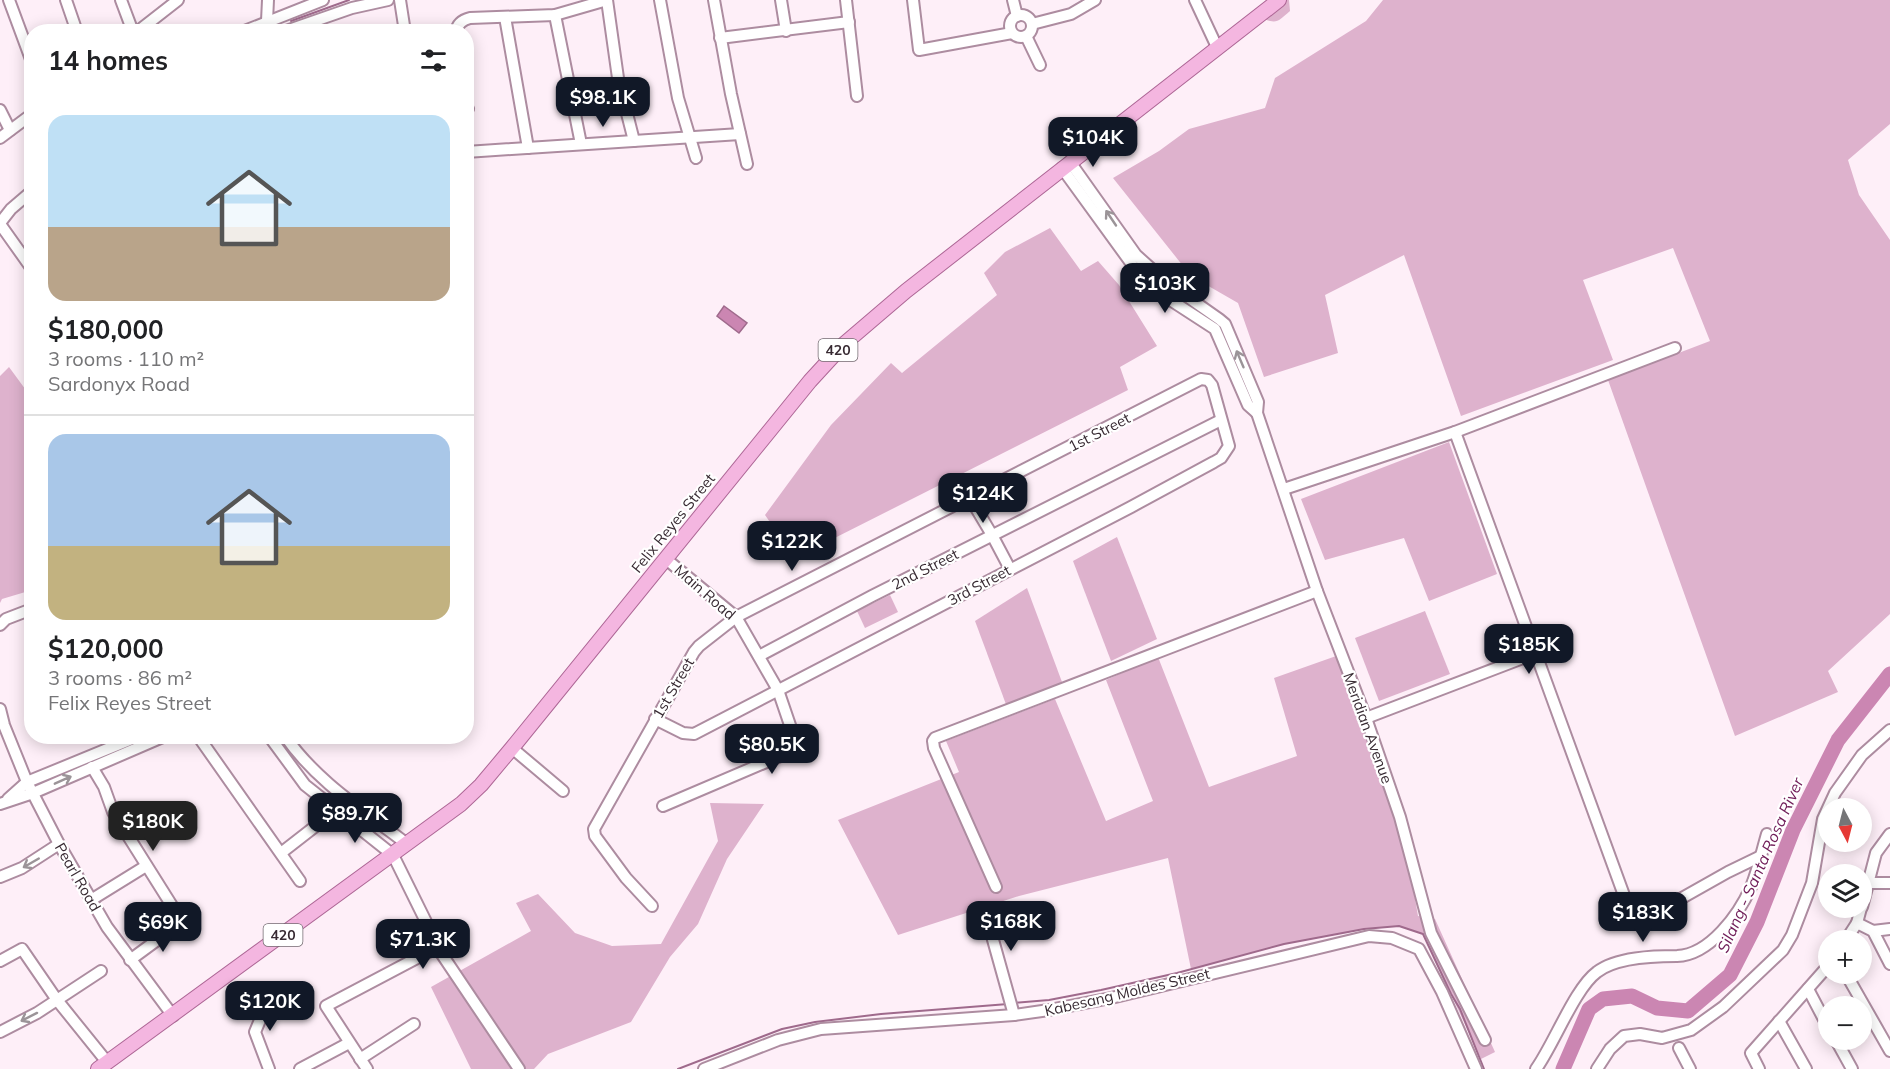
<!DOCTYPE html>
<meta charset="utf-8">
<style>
:root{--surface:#fff;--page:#f6f6f6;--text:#202124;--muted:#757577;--line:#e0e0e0;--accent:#111827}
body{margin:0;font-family:Mulish,sans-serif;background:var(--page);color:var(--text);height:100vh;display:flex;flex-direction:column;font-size:22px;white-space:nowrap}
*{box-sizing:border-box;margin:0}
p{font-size:20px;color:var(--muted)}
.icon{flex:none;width:33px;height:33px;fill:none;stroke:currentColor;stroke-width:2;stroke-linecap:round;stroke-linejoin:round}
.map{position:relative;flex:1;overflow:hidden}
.details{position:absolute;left:24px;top:24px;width:450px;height:720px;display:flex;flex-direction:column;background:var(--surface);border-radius:24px;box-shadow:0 3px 15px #0003}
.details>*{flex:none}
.needle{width:39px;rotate:173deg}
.tools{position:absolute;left:1818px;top:798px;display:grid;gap:12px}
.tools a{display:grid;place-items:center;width:54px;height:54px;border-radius:50%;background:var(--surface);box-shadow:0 3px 15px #0003;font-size:30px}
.price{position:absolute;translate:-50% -51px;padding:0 14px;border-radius:12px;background:var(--accent);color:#fff;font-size:20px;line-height:39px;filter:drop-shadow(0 2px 3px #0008)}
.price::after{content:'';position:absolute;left:50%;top:36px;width:18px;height:14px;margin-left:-9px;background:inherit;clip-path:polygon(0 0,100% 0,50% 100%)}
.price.on{background:#222;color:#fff}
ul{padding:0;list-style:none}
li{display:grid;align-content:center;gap:12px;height:318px;padding:0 24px}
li+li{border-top:2px solid var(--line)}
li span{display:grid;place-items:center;height:186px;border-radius:18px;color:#555}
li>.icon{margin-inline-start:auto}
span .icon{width:108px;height:108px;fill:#fffc;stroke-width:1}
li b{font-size:26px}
h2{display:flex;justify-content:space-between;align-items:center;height:72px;padding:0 24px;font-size:26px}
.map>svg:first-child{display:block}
</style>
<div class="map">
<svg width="1890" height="1069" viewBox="0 0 1890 1069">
<rect width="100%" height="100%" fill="#feeff8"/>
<!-- green -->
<g fill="#deb2cd">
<path d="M 1285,0 L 1289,0 L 1290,11 C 1278,21 1278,24 1263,19 Z"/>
<path d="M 1383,0 L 1890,0 L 1890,124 L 1848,160 L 1859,195 L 1890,240 L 1890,614 L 1828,671 L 1838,692 L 1735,736 L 1608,380 L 1710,341 L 1673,248 L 1583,280 L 1613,360 L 1461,416 L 1404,255 L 1325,295 L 1338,353 L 1264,377 L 1238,303 L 1191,276 L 1113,178 L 1159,151 L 1189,129 L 1265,108 L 1275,78 L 1366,21 Z"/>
<path d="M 1050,228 L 1081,271 L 1098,261 L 1119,285 L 1157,346 L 1120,367 L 1128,390 L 795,558 L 765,515 L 831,425 L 891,363 L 902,373 L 997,295 L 984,273 L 1005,252 Z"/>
<path d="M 9,367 L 31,397 L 32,590 L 2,599 L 0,603 L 0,376 Z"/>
<path d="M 1449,442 L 1497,574 L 1429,601 L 1404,538 L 1325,560 L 1301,499 Z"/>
<path d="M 1117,537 L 1157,639 L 1111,661 L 1073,561 Z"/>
<path d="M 1027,588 L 1062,682 L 1007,707 L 975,621 Z"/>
<path d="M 890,595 L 898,612 L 865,628 L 857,611 Z"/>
<path d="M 1425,611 L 1450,674 L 1379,701 L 1355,638 Z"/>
<path d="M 1339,655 L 1401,817 L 1418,916 L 1435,919 L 1495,1052 L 1481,1059 L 1423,934 L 1399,926 L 1364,929 L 1284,944 L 1191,969 L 1168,858 L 1019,896 L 898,935 L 838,820 L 959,772 L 946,741 L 1055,699 L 1106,821 L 1153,801 L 1106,680 L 1158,657 L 1209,787 L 1297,756 L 1274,678 Z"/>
<path d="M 710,803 L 764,804 L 727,859 L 698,924 L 670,957 L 631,1022 L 548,1054 L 534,1069 L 471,1069 L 431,987 L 531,931 L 516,903 L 538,894 L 575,933 L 612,946 L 661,944 L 718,841 Z"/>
</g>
<!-- water -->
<path fill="#cb86b2" stroke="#9f6a8c" stroke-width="1.5" d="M 724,306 L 747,323 L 739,333 L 717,316 Z"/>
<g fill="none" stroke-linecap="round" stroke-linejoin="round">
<!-- stream -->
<g stroke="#9f6a8c" stroke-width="2">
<path d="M 291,21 L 349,0"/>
<path d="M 1014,1003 L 1049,1000 L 1101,990 L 1177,973 L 1284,944 L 1364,929 L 1399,926 L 1423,934 L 1451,994 L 1460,1009 L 1484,1069"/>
<path d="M 678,1069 L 782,1029 L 815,1022 L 881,1014 L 1008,1004"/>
</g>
<!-- river -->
<path stroke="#cb86b2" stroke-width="15" d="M 1563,1069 L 1589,1009 L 1603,999 L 1632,996 L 1657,1008 L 1688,1011 L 1730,975 L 1757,922 L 1793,830 L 1838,740 L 1890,674"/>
<defs>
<g id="minor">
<path d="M 9,0 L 32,62"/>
<path d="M 66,0 L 77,32"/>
<path d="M 121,0 L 133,32"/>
<path d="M 268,0 L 267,21 L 271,32"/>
<path d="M 400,0 L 405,32"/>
<path d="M 607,0 L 618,78 L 634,141"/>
<path d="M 660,0 L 678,98 L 696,158"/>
<path d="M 714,0 L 731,94 L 747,164"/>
<path d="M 781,0 L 786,31"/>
<path d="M 846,0 L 857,96"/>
<path d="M 913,0 L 919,50 L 1012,33"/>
<path d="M 1013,0 L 1017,16"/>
<path d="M 1195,0 L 1217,47"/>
<circle cx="1021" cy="26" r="11"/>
<path d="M 555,15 L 581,144"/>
<path d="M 505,17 L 528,148"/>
<path d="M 1032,24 L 1071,14 L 1095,0"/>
<path d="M 137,32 L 178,0"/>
<path d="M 242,32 L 323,0"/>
<path d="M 283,32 L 352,8 L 388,0"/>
<path d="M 456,32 C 457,24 462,20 470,18 L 555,15 L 607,0"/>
<path d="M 1026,36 L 1040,65"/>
<path d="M 720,38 L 849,22"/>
<path d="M 466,106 L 468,109"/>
<path d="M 0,110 L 10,130"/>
<path d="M 0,138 L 32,114"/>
<path d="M 466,152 L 740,134"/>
<path d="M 1070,162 L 1136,255 L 1165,281 L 1219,319 L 1225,324 L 1258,402 L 1257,413 L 1317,591 L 1366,718 L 1400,817 L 1431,933 L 1485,1040"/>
<path d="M 1062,168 L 1139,274 L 1158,292 L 1215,329 L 1248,405 L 1257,413"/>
<path d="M 0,223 L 11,209 L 32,191"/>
<path d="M 0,224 L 32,269"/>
<path d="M 1455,432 L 1629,909"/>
<path d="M 1284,489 L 1455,432 L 1675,348"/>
<path d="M 970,498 L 992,535 L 1010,569"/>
<path d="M 0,625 L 6,619 L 32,609"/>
<path d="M 759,656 L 872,596 L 1221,420"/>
<path d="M 0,709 L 4,725 L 27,782 L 59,844 L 107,927 L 173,1016"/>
<path d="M 1366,718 L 1536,653"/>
<path d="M 198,736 L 300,881"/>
<path d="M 269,736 L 305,785 L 393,855 L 437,944 L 437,947 L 434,949 L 326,1006 L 367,1069"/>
<path d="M 285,736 C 316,781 364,811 407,844"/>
<path d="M 512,748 L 563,791"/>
<path d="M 92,767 L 104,787 L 113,812 L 174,909 L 179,924 L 130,960"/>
<path d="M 8,799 L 27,782 L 139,736"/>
<path d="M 0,804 L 33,793 L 165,736"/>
<path d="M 663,806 L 792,751 L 794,741 L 792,731 L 778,690 L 736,617 L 666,559"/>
<path d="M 281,853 L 335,811"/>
<path d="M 0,877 L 22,868 L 59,844"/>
<path d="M 1868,883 L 1890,883"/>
<path d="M 996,887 L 934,748 L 933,741 L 935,738 L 1317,591"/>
<path d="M 91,900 L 146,866"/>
<path d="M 652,906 L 626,878 L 595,836 L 594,829 L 694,652 L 699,646 L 736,617 L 1201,379 L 1208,380 L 1212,385 L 1229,446 L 1221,458 L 1214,462 L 1131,507 L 694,734 L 683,733 L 655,719"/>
<path d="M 1862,907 L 1876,853 L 1890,834"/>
<path d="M 985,911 L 1014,1015"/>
<path d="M 1650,916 L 1728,872 L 1761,856"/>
<path d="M 1857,923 L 1873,931 L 1890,964"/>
<path d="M 1873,931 L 1890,929"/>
<path d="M 1846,940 L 1857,923 L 1861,908"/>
<path d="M 437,947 L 519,1069"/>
<path d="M 0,961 L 22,949 L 57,1000 L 107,1062"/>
<path d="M 1846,974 L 1890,1051"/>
<path d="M 1808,989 L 1828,1027"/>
<path d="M 1779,1021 L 1806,1069"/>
<path d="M 0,1032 L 37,1013 L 101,971"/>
<path d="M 1836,1040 L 1852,1069"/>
<path d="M 1679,1048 L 1690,1069"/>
<path d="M 360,1059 L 414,1024"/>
<path d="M 269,1069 L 255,1032 L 260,1020 L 257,1005 L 269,993"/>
<path d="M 300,1069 L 349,1043"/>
<path d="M 704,1069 L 778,1040 L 821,1029 L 1014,1015 L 1049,1010 L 1111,998 L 1369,936 L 1392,938 L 1419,949 L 1442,992 L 1476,1069"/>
<path d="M 1536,1069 C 1554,1044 1575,988 1597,972 C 1616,957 1654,956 1677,956 C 1710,955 1739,914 1751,887 C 1758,870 1762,851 1767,834"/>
<path d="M 1597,1069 L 1610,1049 L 1624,1036 L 1640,1034 L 1662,1038 L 1691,1030 L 1723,1007 L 1783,950 L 1792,935 L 1812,883 L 1823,819 L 1835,793 L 1862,755 L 1890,730"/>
<path d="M 1759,1069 L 1751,1053 L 1828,966"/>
</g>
<path id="major" d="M 98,1069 L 461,804 L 481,785 L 512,748 L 810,381 L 844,344 L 906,291 L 1279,0"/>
</defs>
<!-- minor casing -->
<use href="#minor" stroke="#ad8ca0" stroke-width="14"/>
<!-- major casing -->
<use href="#major" stroke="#ad6695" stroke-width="16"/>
<!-- minor -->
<use href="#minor" stroke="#fff" stroke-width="10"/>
<!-- major -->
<use href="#major" stroke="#f4b6e0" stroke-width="14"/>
</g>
<!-- one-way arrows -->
<defs><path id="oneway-shaft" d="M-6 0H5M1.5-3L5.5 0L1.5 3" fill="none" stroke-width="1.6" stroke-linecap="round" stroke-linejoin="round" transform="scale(1.5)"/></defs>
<g stroke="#9b9498">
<use href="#oneway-shaft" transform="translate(1111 218) rotate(-124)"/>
<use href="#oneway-shaft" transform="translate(1240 359) rotate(-113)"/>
<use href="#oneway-shaft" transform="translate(63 780) rotate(-24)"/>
<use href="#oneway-shaft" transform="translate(31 863) rotate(150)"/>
<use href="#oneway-shaft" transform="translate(29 1017) rotate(153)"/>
</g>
<g text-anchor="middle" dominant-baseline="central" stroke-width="4.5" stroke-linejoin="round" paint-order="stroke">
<!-- shield labels -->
<g fill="#fff" stroke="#736a70" stroke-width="1.5">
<rect x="818.5" y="339" width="39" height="22" rx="4.5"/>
<rect x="263.5" y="924" width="39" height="22" rx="4.5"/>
</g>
<g font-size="14" font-weight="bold" fill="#372a32">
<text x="838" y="350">420</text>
<text x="283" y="935">420</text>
</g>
<!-- street labels -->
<g font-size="15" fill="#372a32" stroke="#fff">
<text transform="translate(1099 432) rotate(-27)">1st Street</text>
<text transform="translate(673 523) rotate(-51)">Felix Reyes Street</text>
<text transform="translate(925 569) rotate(-27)">2nd Street</text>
<text transform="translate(979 585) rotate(-28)">3rd Street</text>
<text transform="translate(705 592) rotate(41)">Main Road</text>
<text transform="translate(673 688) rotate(-60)">1st Street</text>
<text transform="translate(1368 728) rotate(70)">Meridian Avenue</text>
<text transform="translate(78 877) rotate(60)">Pearl Road</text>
<text transform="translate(1127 992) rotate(-13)">Kabesang Moldes Street</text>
</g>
<!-- water labels -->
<g font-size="16" font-style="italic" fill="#72205b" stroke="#fff">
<text transform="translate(1760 865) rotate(-66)">Silang - Santa Rosa River</text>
</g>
</g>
</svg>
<div class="tools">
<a><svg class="needle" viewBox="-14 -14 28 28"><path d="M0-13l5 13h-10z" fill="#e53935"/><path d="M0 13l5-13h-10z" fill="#757577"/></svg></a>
<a><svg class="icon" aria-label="layers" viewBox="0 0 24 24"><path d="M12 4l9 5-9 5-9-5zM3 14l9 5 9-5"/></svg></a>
<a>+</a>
<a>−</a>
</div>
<b class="price" style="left:603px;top:128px">$98.1K</b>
<b class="price" style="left:1093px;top:168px">$104K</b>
<b class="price" style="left:1165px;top:314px">$103K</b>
<b class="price" style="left:983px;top:524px">$124K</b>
<b class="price" style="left:792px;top:572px">$122K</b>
<b class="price" style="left:1529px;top:675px">$185K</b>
<b class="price" style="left:772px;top:775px">$80.5K</b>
<b class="price" style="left:355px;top:844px">$89.7K</b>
<b class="price on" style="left:153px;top:852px">$180K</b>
<b class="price" style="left:1643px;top:943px">$183K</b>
<b class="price" style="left:1011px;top:952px">$168K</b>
<b class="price" style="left:163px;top:953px">$69K</b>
<b class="price" style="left:423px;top:970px">$71.3K</b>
<b class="price" style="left:270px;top:1032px">$120K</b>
<section class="details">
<h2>14 homes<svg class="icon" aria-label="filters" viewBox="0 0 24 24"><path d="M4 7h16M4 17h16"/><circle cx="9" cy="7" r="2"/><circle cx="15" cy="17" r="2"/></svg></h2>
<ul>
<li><span style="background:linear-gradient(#bfe0f5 60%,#b9a48a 0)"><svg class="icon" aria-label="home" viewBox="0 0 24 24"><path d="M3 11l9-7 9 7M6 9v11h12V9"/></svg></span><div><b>$180,000</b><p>3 rooms · 110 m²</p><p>Sardonyx Road</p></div></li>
<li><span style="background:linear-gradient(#a9c7e8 60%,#c2b280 0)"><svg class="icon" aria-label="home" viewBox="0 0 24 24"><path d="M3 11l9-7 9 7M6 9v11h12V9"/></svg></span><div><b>$120,000</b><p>3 rooms · 86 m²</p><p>Felix Reyes Street</p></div></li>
</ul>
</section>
</div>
